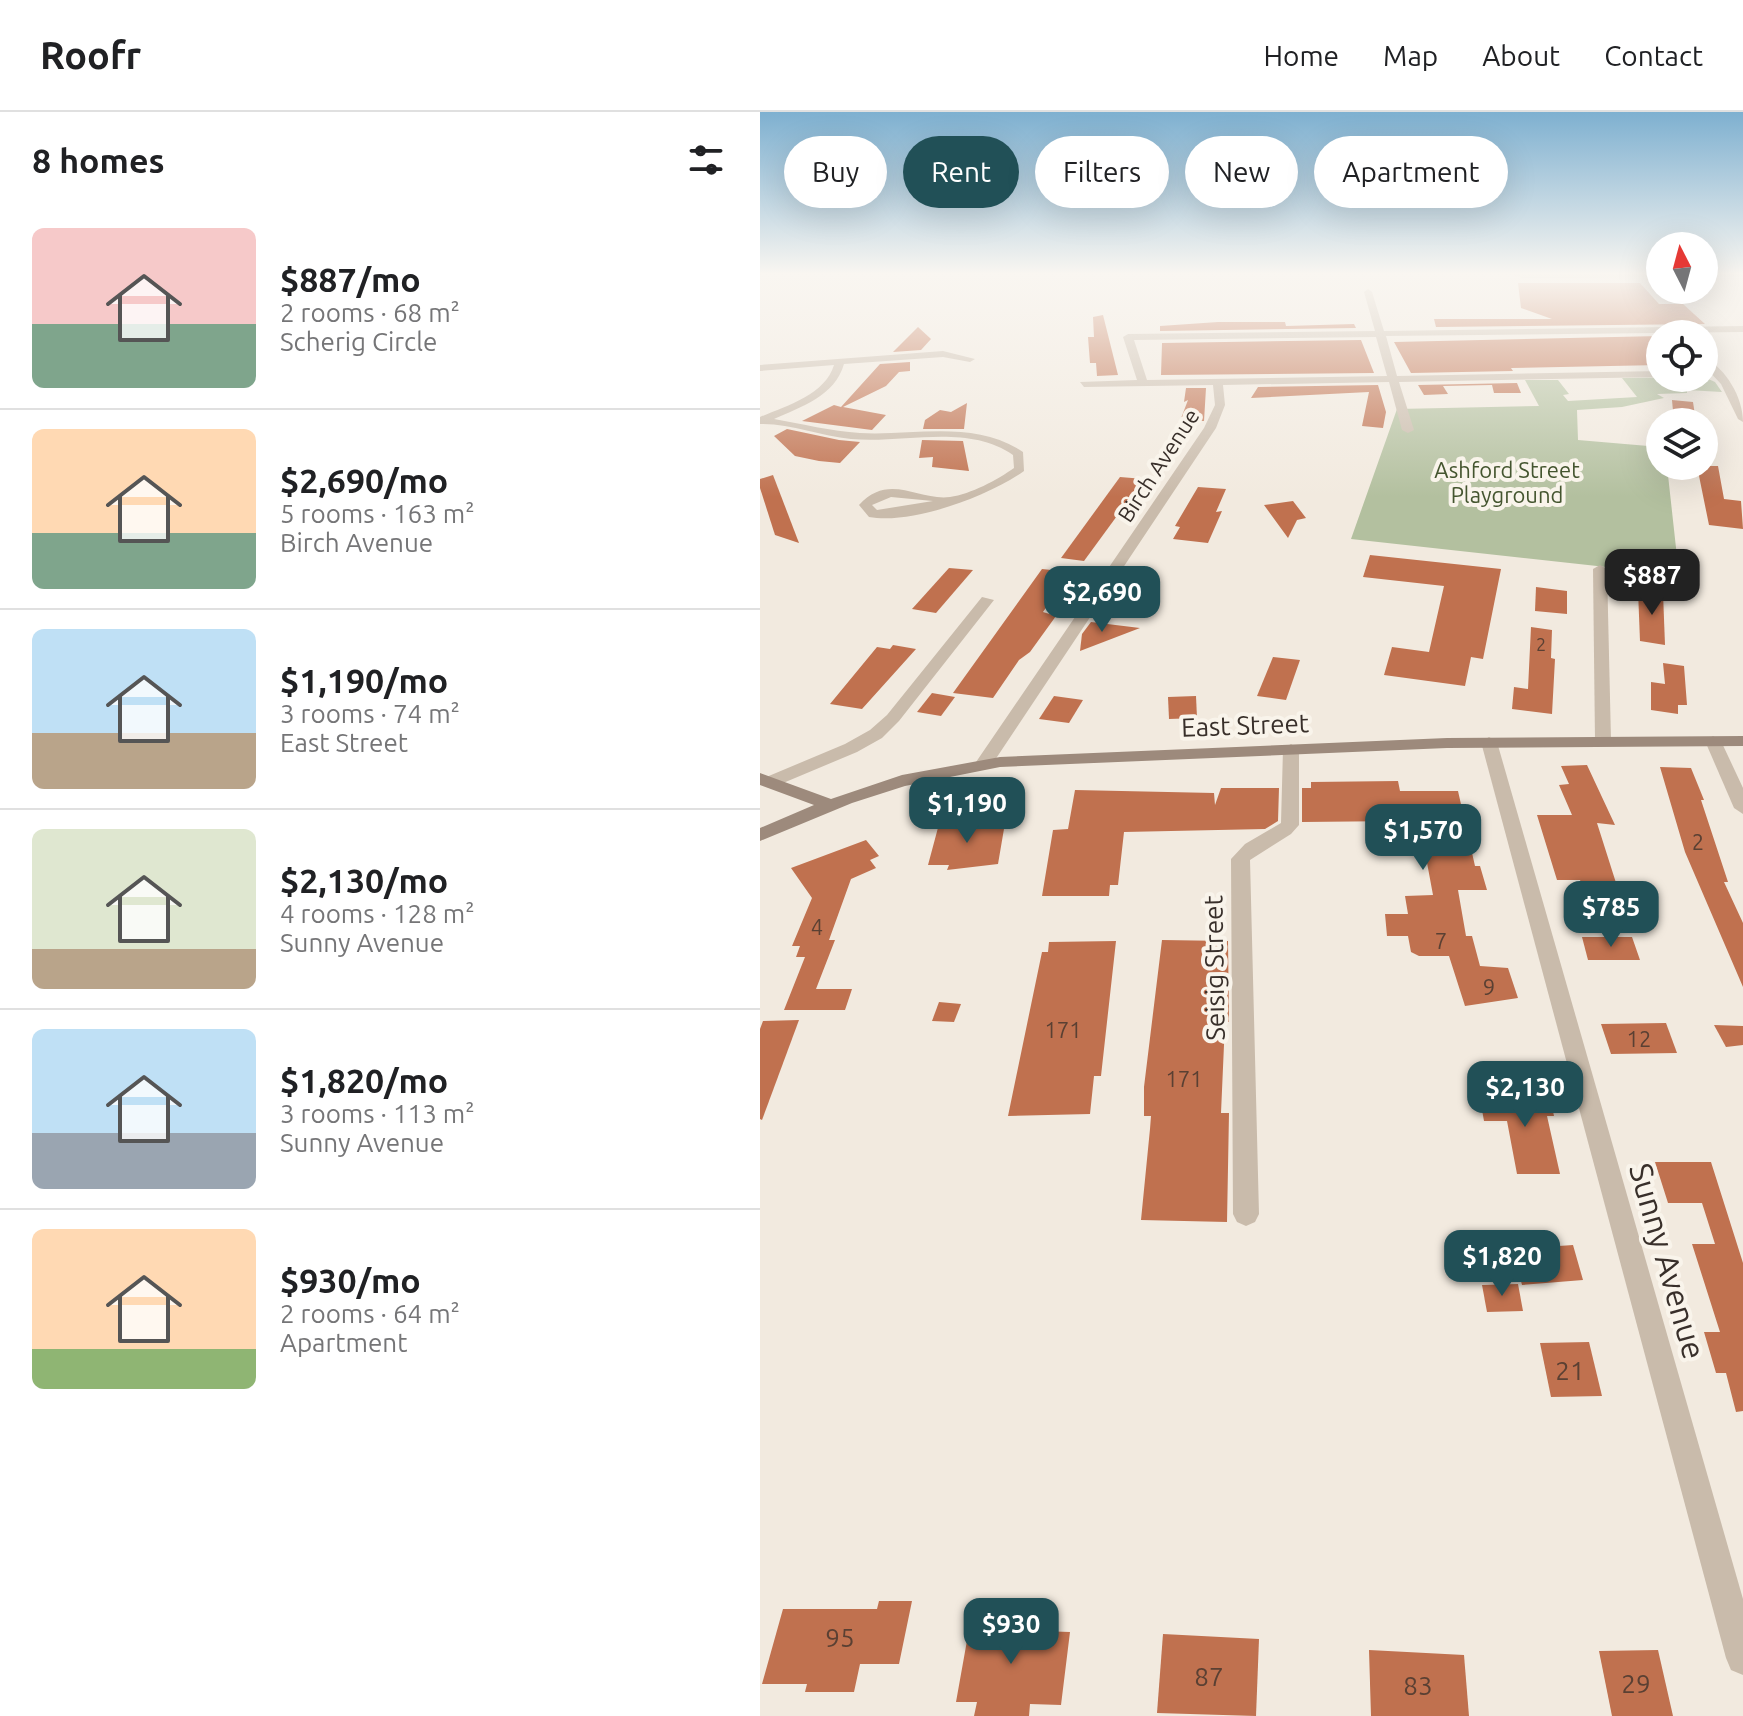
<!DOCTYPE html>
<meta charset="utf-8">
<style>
:root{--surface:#fff;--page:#f6f6f6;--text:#202124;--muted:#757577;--line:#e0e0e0;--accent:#215057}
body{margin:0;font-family:Ubuntu,sans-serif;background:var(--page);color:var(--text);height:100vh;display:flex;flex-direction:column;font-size:30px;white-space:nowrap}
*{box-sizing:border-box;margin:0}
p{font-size:26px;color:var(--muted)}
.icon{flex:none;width:44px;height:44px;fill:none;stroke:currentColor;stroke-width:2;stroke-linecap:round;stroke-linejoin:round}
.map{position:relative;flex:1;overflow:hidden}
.details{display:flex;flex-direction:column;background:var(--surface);width:760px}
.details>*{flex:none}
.banner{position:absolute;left:24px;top:24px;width:760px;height:72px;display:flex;gap:16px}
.needle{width:52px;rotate:354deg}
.fabs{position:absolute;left:886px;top:120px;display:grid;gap:16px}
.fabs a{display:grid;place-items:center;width:72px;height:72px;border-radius:50%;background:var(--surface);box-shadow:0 8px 32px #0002;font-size:40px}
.price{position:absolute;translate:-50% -68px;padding:0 18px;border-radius:16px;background:var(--accent);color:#fff;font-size:26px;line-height:52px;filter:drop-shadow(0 2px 4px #0008)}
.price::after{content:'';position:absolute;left:50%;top:48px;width:24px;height:18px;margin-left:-12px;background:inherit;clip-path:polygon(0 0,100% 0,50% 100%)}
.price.selected{background:#222;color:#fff}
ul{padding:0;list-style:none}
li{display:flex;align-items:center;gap:24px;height:200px;padding:0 32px}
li+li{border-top:2px solid var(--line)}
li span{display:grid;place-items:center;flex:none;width:224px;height:160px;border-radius:12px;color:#555}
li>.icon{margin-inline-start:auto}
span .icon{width:96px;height:96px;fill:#fffc;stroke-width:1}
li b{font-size:34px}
h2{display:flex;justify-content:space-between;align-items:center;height:96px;padding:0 32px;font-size:34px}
.chip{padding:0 28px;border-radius:36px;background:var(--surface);box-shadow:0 8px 32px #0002;font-size:28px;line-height:72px}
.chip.selected{background:var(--accent);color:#fff}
header{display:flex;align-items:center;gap:48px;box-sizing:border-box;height:112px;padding:0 40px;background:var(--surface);border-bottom:2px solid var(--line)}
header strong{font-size:38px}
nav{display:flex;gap:44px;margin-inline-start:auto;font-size:28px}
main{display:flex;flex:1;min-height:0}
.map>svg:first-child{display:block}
</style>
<header>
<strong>Roofr</strong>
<nav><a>Home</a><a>Map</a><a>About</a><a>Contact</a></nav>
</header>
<main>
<section class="details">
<h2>8 homes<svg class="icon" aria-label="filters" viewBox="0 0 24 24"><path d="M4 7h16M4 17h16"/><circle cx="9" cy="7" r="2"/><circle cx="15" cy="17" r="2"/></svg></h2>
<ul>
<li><span style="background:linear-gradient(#f6c9c9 60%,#7fa58c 0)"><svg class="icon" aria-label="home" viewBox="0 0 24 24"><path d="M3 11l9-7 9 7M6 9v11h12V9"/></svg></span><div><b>$887/mo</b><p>2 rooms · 68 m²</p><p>Scherig Circle</p></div></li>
<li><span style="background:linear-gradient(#ffd9b3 65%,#7fa58c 0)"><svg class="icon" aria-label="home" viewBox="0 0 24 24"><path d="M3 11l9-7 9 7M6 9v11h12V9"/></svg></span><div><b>$2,690/mo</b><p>5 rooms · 163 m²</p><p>Birch Avenue</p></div></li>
<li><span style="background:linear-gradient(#bfe0f5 65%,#b9a48a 0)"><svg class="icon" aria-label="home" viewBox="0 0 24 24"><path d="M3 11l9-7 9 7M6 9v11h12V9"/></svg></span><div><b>$1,190/mo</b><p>3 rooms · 74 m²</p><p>East Street</p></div></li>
<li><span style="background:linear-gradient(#dfe7d0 75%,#b9a48a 0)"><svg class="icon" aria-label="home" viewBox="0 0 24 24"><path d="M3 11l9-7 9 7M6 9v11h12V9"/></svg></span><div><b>$2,130/mo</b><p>4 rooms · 128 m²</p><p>Sunny Avenue</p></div></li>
<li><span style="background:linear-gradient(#bfe0f5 65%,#9aa5b1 0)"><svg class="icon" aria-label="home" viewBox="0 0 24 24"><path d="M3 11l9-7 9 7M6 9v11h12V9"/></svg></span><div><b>$1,820/mo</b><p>3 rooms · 113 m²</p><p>Sunny Avenue</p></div></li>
<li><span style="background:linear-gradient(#ffd9b3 75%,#8fb573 0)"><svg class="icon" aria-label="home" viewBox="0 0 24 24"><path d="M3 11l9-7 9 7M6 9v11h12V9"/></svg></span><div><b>$930/mo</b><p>2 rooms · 64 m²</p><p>Apartment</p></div></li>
</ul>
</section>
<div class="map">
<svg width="983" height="1604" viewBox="0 0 983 1604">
<rect width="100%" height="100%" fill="#f2eadf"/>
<!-- green -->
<path fill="#b3c09f" d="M 944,265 L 955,270 L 962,280 L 927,278 L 927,281 L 897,282 L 904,286 L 862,295 L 817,298 L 818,328 L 900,335 L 900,354 L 907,354 L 919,463 L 591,427 L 637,297 L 779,294 L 765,268 L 798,268 L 809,282 L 803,283 L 808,289 L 877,285 L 862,266 Z"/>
<!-- building -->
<g fill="#c0714f">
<path d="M 758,171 L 880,171 L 899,192 L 923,192 L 945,212 L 676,215 L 674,207 L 792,207 L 761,196 Z"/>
<path d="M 343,203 L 358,263 L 337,264 L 336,251 L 330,251 L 328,225 L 334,225 L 333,205 Z"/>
<path d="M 458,210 L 525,210 L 526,214 L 594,212 L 596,216 L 400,219 L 400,214 Z"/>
<path d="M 158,215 L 171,227 L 161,238 L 133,240 Z"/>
<path d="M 900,224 L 900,253 L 751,256 L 753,259 L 651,261 L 634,230 Z"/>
<path d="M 601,228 L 614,261 L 401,263 L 402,231 Z"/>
<path d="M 150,250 L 150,259 L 139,260 L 126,274 L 83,295 L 126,303 L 112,318 L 42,309 L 74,293 L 81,295 L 120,252 Z"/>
<path d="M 757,271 L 761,281 L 734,281 L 732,273 L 683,274 L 688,282 L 664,283 L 658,273 Z"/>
<path d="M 618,273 L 626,300 L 623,316 L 602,314 L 609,280 L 491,286 L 498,275 Z"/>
<path d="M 426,276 L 446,276 L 444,309 L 420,309 L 428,288 L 424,290 Z"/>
<path d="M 912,288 L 933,290 L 936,310 L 914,310 Z"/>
<path d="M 207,291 L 204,317 L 163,317 L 165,308 L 180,298 L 191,300 Z"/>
<path d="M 27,317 L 79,328 L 100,330 L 80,351 L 59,349 L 35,344 L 14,324 Z"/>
<path d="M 162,328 L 203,329 L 209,359 L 172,355 L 173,345 L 159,346 Z"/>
<path d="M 937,354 L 958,354 L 964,387 L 981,389 L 983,417 L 949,413 Z"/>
<path d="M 13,363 L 39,431 L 15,423 L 0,376 L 0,367 Z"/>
<path d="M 360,365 L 384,367 L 324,449 L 301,446 Z"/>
<path d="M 438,375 L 466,377 L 456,400 L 462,399 L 448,431 L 413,427 L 420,415 L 415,414 Z"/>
<path d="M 533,389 L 546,406 L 537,408 L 528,426 L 504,393 Z"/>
<path d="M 610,443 L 741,457 L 723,547 L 711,545 L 705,574 L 624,563 L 632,535 L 669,540 L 684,474 L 603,465 Z"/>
<path d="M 189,456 L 213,458 L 176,501 L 152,497 Z"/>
<path d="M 282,457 L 310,460 L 283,500 L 296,504 L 270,540 L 259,548 L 233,586 L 193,581 Z"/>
<path d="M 776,475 L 807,479 L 807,502 L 775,499 Z"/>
<path d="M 878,478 L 903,481 L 905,533 L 880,529 Z"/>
<path d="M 331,510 L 380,516 L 320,539 L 322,522 Z"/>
<path d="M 771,515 L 792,518 L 791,546 L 795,547 L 792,602 L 752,597 L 754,575 L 768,577 Z"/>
<path d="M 133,533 L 156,537 L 102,597 L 70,592 L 117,535 L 130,537 Z"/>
<path d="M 513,545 L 540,548 L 526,588 L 497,584 Z"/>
<path d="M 903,551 L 924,554 L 927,593 L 918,593 L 918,602 L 891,598 L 891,570 L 905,572 Z"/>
<path d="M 172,581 L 195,585 L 181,604 L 157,600 Z"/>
<path d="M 294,584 L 323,588 L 309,611 L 279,607 Z"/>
<path d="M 436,584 L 437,606 L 409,607 L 408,585 Z"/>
<path d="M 827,653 L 855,713 L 837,711 L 857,774 L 822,774 L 820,768 L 797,768 L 777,703 L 812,703 L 799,673 L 809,672 L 801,654 Z"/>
<path d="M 900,655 L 931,656 L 944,688 L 941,688 L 968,770 L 964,770 L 983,811 L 983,875 L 925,740 Z"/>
<path d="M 638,669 L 640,679 L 698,679 L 715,754 L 720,754 L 727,778 L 698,778 L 706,824 L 712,824 L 720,854 L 748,856 L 758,886 L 705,894 L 689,844 L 659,844 L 651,840 L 648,824 L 627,824 L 625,802 L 648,802 L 645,784 L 673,783 L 665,740 L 647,740 L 642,709 L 542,710 L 542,676 L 551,676 L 551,670 Z"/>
<path d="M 461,676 L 519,676 L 518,709 L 505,717 L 364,720 L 358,773 L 350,773 L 349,784 L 282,784 L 293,718 L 308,717 L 315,678 L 454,681 L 455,693 Z"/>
<path d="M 245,711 L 238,752 L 187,758 L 189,753 L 168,753 L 179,712 Z"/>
<path d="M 106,728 L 119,744 L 110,748 L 116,756 L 91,767 L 69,828 L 75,828 L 56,877 L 92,877 L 85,898 L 24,898 L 45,845 L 36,845 L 40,834 L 32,834 L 52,786 L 31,756 Z"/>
<path d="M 822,825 L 872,825 L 880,848 L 828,848 Z"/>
<path d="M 402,828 L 468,829 L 469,910 L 465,910 L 461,1001 L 469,1001 L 467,1110 L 381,1108 L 390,1017 L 391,1004 L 384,1004 L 384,975 Z"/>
<path d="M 356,829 L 341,964 L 334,964 L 330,1002 L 248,1004 L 282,840 L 288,840 L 289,830 Z"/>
<path d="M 179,890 L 201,892 L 194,910 L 172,909 Z"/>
<path d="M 39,908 L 2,1008 L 0,1007 L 0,917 L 3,909 Z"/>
<path d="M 906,911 L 917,941 L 851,942 L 841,912 Z"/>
<path d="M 954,913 L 983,914 L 983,933 L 966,935 Z"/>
<path d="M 719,981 L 789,981 L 794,1004 L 787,1004 L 800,1062 L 757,1062 L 747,1009 L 724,1009 Z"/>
<path d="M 895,1050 L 951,1050 L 983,1151 L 983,1299 L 976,1300 L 966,1261 L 956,1261 L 944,1220 L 960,1220 L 932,1132 L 955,1132 L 942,1091 L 908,1091 Z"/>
<path d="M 797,1126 L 799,1134 L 813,1133 L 823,1168 L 762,1173 L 755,1146 L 768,1145 L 765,1133 L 777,1132 L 776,1128 Z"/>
<path d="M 758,1172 L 763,1199 L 727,1200 L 722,1173 Z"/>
<path d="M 829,1230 L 842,1284 L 791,1285 L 780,1231 Z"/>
<path d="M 119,1489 L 152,1489 L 139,1552 L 100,1552 L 94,1580 L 45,1580 L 47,1572 L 2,1572 L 23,1497 L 117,1497 Z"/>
<path d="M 213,1495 L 248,1496 L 245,1518 L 310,1520 L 301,1593 L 270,1592 L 269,1604 L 214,1604 L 217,1590 L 196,1590 Z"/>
<path d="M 403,1522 L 499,1527 L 496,1604 L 397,1601 Z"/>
<path d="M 609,1538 L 704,1543 L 709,1604 L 611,1604 Z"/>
<path d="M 898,1538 L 913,1604 L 852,1604 L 839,1539 Z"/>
</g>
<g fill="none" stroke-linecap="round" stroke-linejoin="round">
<!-- minor -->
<g fill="#c9bbab" fill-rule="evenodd">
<path d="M 740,160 L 900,161 L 900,165 L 763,166 Z"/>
<path d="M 983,160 L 983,164 L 944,165 L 944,161 Z"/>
<path d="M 608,177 L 612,180 L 624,219 L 983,214 L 983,220 L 626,224 L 637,264 L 900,259 L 900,265 L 639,270 L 654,318 L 648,321 L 642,318 L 629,270 L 463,273 L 465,293 L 456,316 L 229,657 L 217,657 L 214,653 L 444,316 L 455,293 L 453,273 L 324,275 L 320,270 L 377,268 L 363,225 L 368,222 L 615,219 L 604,180 ZM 616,225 L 627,264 L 387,268 L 374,228 Z"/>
<path d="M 183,239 L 215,247 L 210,250 L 183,245 L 84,252 C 75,284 41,295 14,307 C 42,312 71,319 100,321 C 155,324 214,307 263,340 L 264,359 C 229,384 152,413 109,405 L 99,393 C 129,360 158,389 190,385 C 211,382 237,368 254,356 L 253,343 C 207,311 144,332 91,327 C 61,324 29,311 0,312 L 0,305 C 26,294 65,283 74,253 L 0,259 L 0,253 ZM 131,385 L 173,389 L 117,398 L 112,393 Z"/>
<path d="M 944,245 C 966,257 983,285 983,310 L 978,307 L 961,272 L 944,254 Z"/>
<path d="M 840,453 L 847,457 L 851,629 L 843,634 L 835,629 L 833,457 Z"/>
<path d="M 222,485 L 234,488 L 139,609 L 122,626 L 97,640 L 16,674 L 4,674 L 1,670 L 4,666 L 85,632 L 110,618 L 127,603 Z"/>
<path d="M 953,624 L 961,629 L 983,676 L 983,702 L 974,696 L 945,629 Z"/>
<path d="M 729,625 L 737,630 L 983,1487 L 983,1563 L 971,1558 L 966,1546 L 721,630 Z"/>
<path d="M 531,632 L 539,637 L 539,713 L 531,722 L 490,748 L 499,1102 L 495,1110 L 486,1114 L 477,1110 L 473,1102 L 471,747 L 485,732 L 521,711 L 523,637 Z"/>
</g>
<!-- secondary -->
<path fill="#9d8a7c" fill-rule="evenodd" d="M 983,624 L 983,634 L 687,636 L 240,655 L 145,674 L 92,691 L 0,729 L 0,716 L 54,693 L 0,673 L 0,661 L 71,687 L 142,663 L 240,645 L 687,626 Z"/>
</g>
<!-- sky -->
<linearGradient id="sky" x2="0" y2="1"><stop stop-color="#7eb0d0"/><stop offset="0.42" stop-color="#f9f6f1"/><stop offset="1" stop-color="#f9f6f1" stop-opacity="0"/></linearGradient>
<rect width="983" height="385" fill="url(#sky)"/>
<g text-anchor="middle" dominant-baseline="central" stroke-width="8" stroke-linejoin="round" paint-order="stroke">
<!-- far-number labels -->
<g font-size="18" fill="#5a4033">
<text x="781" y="532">2</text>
</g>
<!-- far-street labels -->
<g font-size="22" fill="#382f2a" stroke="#f9f4eb">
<text transform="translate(398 353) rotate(-57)">Birch Avenue</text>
</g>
<!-- far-park labels -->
<g font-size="22" fill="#44552f" stroke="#f9f4eb">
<text x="747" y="357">Ashford Street<tspan x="747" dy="25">Playground</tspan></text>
</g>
<!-- number labels -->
<g font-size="22" fill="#5a4033">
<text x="938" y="729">2</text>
<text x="57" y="814">4</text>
<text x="681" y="828">7</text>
<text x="729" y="874">9</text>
<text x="303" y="917">171</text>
<text x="879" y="926">12</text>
<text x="424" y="966">171</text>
</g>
<!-- street labels -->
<g font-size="26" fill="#382f2a" stroke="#f9f4eb">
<text transform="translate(485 613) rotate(-2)">East Street</text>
<text transform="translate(454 856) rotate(-91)">Seisig Street</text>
</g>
<!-- near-number labels -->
<g font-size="26" fill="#5a4033">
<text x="810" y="1258">21</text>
<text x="80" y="1525">95</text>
<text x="449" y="1564">87</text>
<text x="876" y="1571">29</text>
<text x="658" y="1573">83</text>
</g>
<!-- near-street labels -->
<g font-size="32" fill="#382f2a" stroke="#f9f4eb">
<text transform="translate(908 1149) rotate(74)">Sunny Avenue</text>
</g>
</g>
</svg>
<div class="fabs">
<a><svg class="needle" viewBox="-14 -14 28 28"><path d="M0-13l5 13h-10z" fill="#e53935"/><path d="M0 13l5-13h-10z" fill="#757577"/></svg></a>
<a><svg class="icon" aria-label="locate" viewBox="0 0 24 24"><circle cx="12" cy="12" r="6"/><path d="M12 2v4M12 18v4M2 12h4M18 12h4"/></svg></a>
<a><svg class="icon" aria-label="layers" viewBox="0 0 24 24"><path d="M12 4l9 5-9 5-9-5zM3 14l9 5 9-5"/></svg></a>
</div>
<b class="price selected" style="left:892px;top:505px">$887</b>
<b class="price" style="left:342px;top:522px">$2,690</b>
<b class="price" style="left:207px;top:733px">$1,190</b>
<b class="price" style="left:663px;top:760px">$1,570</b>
<b class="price" style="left:851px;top:837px">$785</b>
<b class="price" style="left:765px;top:1017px">$2,130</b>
<b class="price" style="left:742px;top:1186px">$1,820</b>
<b class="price" style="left:251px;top:1554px">$930</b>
<div class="banner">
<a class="chip">Buy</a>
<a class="chip selected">Rent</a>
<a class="chip">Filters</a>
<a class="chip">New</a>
<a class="chip">Apartment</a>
</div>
</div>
</main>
